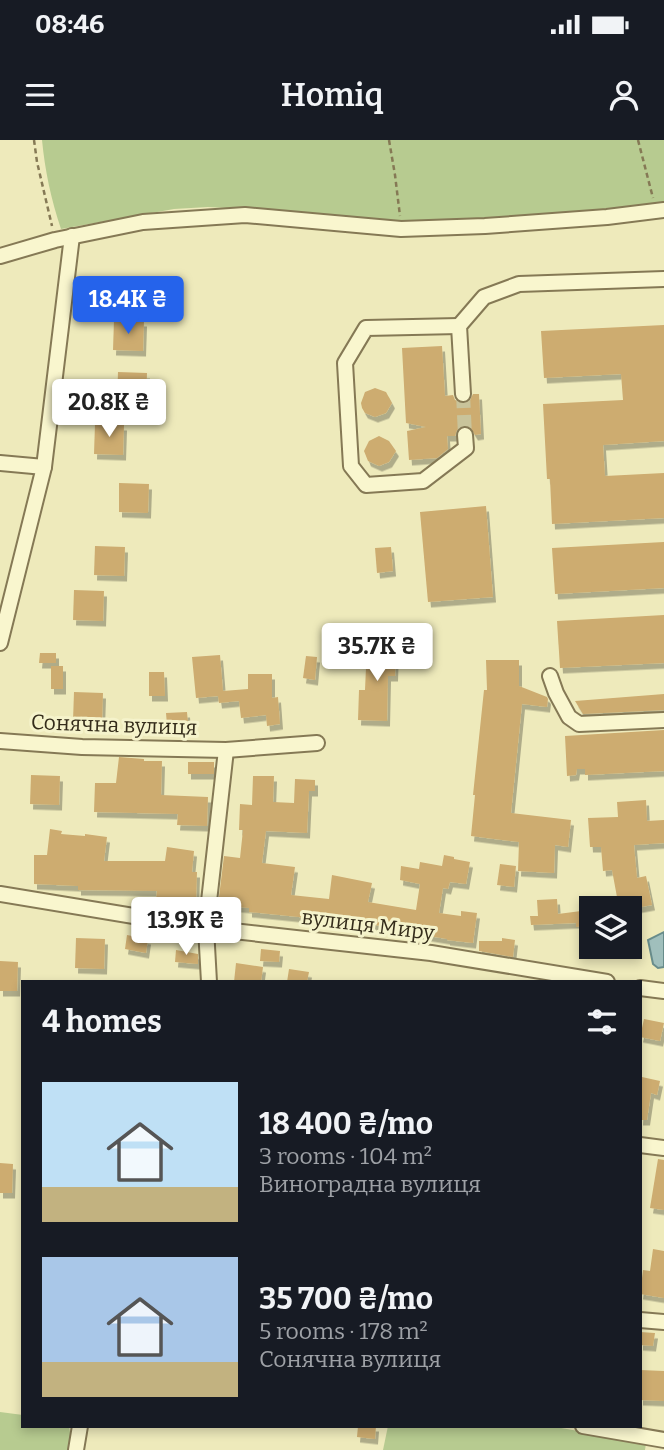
<!DOCTYPE html>
<meta charset="utf-8">
<style>
:root{--surface:#171b24;--page:#242831;--text:#f1f3f6;--muted:#9ea1a6;--accent:#2563eb}
body{margin:0;font-family:Bitter,serif;background:var(--page);color:var(--text);height:100vh;display:flex;flex-direction:column;font-size:26px;white-space:nowrap}
*{box-sizing:border-box;margin:0}
p{font-size:23px;color:var(--muted)}
.icon{flex:none;width:38px;height:38px;fill:none;stroke:currentColor;stroke-width:2;stroke-linecap:round;stroke-linejoin:round}
.map{position:relative;flex:1;overflow:hidden}
.details{position:absolute;left:21px;top:840px;width:621px;height:448px;display:flex;flex-direction:column;background:var(--surface);border-radius:0px;box-shadow:0 4px 10px #0003}
.details>*{flex:none}
.tools{position:absolute;left:579px;top:756px;display:grid;gap:14px}
.tools a{display:grid;place-items:center;width:63px;height:63px;border-radius:0px;background:var(--surface);box-shadow:0 4px 10px #0003;font-size:35px}
.price{position:absolute;translate:-50% -60px;padding:0 16px;border-radius:7px;background:#fff;color:#222;font-size:23px;line-height:46px;filter:drop-shadow(0 2px 4px #0008)}
.price::after{content:'';position:absolute;left:50%;top:42px;width:21px;height:16px;margin-left:-10px;background:inherit;clip-path:polygon(0 0,100% 0,50% 100%)}
.price.selected{background:var(--accent);color:#fff}
ul{padding:0;list-style:none}
li{display:flex;align-items:center;gap:21px;height:175px;padding:0 21px}
li span{display:grid;place-items:center;flex:none;width:196px;height:140px;border-radius:0px;color:#555}
li>.icon{margin-inline-start:auto}
span .icon{width:84px;height:84px;fill:#fffc;stroke-width:1}
li b{font-size:30px}
h2{display:flex;justify-content:space-between;align-items:center;height:84px;padding:0 21px;font-size:30px}
.status{display:flex;justify-content:space-between;align-items:center;height:49px;padding:0 35px;background:var(--surface);direction:ltr}
.status svg{height:19px;fill:currentColor}
header{display:flex;justify-content:space-between;align-items:center;height:91px;padding:0 21px;background:var(--surface);font-size:32px;font-weight:600}
.map>svg:first-child{display:block}
</style>
<div class="status"><b>08:46</b><svg viewBox="0 0 49 12"><path d="M0 12V9h3v3zM5 12V6h3v6zM10 12V3h3v9zM15 12V0h3v12zM26 1h20v11H26zM47 4h2v5h-2z"/></svg></div>
<header><svg class="icon" aria-label="menu" viewBox="0 0 24 24"><path d="M4 6h16M4 12h16M4 18h16"/></svg>Homiq<svg class="icon" aria-label="person" viewBox="0 0 24 24"><circle cx="12" cy="8" r="4"/><path d="M4 21q1-7 8-7t8 7"/></svg></header>
<div class="map">
<svg width="664" height="1310" viewBox="0 0 664 1310">
<defs>
<filter id="shadow"><feDropShadow dx="3" dy="5.5" stdDeviation="0" flood-color="#0004"/></filter>
</defs>
<rect width="100%" height="100%" fill="#eeeabb"/>
<!-- green -->
<g fill="#b7cb90">
<path d="M 42,0 L 664,0 L 664,66 L 628,72 L 398,85 L 245,69 L 208,67 L 174,69 L 61,89 C 51,59 45,31 42,0 Z"/>
<path d="M 0,1272 L 23,1275 L 23,1286 L 69,1286 L 73,1310 L 0,1310 Z"/>
<path d="M 388,1286 L 550,1286 L 646,1303 L 645,1310 L 383,1310 Z"/>
</g>
<!-- water -->
<path fill="#a0bfbc" stroke="#688c8b" stroke-width="2" d="M 664,792 L 664,827 L 658,828 L 653,824 L 648,800 Z"/>
<!-- building -->
<g fill="#cdac70" filter="url(#shadow)">
<path d="M 114,180 L 144,181 L 143,211 L 113,210 Z"/>
<path d="M 664,185 L 664,301 L 603,305 L 605,336 L 664,333 L 664,378 L 552,384 L 550,339 L 547,339 L 543,264 L 623,260 L 621,234 L 544,238 L 541,191 Z"/>
<path d="M 442,206 L 445,256 L 453,255 L 455,260 L 463,264 L 469,262 L 473,254 L 479,254 L 481,294 L 475,295 L 470,287 L 464,286 L 457,290 L 455,296 L 447,296 L 448,309 L 437,318 L 409,320 L 407,291 L 426,287 L 406,283 L 402,208 Z"/>
<path d="M 118,232 L 147,233 L 146,263 L 117,262 Z"/>
<path d="M 375,248 L 386,252 L 392,263 L 386,273 L 375,277 L 365,273 L 362,268 L 361,263 L 365,252 Z"/>
<path d="M 95,284 L 124,285 L 123,315 L 94,314 Z"/>
<path d="M 379,296 L 389,301 L 396,311 L 389,322 L 379,326 L 368,321 L 364,311 L 369,301 Z"/>
<path d="M 119,343 L 149,344 L 148,373 L 119,372 Z"/>
<path d="M 486,366 L 493,457 L 428,462 L 420,372 Z"/>
<path d="M 664,402 L 664,448 L 555,454 L 552,408 Z"/>
<path d="M 95,406 L 125,407 L 124,436 L 94,435 Z"/>
<path d="M 391,407 L 393,431 L 377,433 L 375,408 Z"/>
<path d="M 74,450 L 104,451 L 103,481 L 73,480 Z"/>
<path d="M 664,475 L 664,523 L 560,528 L 557,481 Z"/>
<path d="M 367,505 L 396,506 L 395,536 L 388,536 L 387,581 L 358,580 L 359,550 L 365,550 Z"/>
<path d="M 40,513 L 56,513 L 56,523 L 39,523 Z"/>
<path d="M 220,515 L 223,551 L 248,549 L 248,534 L 272,534 L 272,558 L 278,557 L 280,584 L 267,586 L 266,575 L 241,578 L 239,561 L 219,563 L 218,556 L 196,558 L 192,517 Z"/>
<path d="M 306,516 L 317,517 L 315,540 L 303,538 Z"/>
<path d="M 486,520 L 519,520 L 519,546 L 547,557 L 548,559 L 547,567 L 522,564 L 511,673 L 571,680 L 568,707 L 555,705 L 554,733 L 518,731 L 519,702 L 471,696 L 475,655 L 473,655 L 484,550 L 487,550 Z"/>
<rect x="51" y="526" width="12" height="23"/>
<path d="M 149,532 L 164,532 L 165,556 L 149,556 Z"/>
<path d="M 74,552 L 103,553 L 102,582 L 73,581 Z"/>
<path d="M 664,554 L 664,570 L 583,574 L 575,561 Z"/>
<path d="M 187,572 L 188,583 L 167,585 L 166,573 Z"/>
<path d="M 664,590 L 664,631 L 585,635 L 585,629 L 577,629 L 576,635 L 567,636 L 565,596 Z"/>
<path d="M 119,617 L 144,619 L 144,621 L 162,621 L 161,655 L 208,657 L 207,686 L 177,685 L 178,674 L 94,672 L 95,643 L 116,643 Z"/>
<rect x="188" y="622" width="26" height="12"/>
<path d="M 31,635 L 60,636 L 59,665 L 30,664 Z"/>
<path d="M 253,636 L 274,636 L 273,662 L 294,663 L 295,639 L 315,640 L 315,651 L 309,651 L 307,693 L 266,691 L 262,723 L 295,727 L 291,755 L 329,759 L 332,735 L 372,743 L 368,762 L 416,770 L 420,744 L 400,740 L 401,726 L 419,729 L 420,722 L 442,726 L 444,715 L 454,717 L 454,719 L 470,722 L 466,744 L 450,742 L 448,749 L 443,748 L 439,773 L 461,776 L 461,771 L 477,773 L 473,803 L 447,800 L 447,799 L 398,791 L 399,789 L 357,782 L 357,786 L 327,782 L 328,780 L 249,772 L 249,768 L 218,765 L 224,716 L 240,718 L 243,690 L 239,690 L 240,664 L 252,665 Z"/>
<path d="M 646,660 L 647,681 L 664,680 L 664,703 L 634,705 L 637,738 L 646,736 L 652,765 L 630,769 L 619,768 L 612,730 L 603,731 L 601,707 L 590,707 L 588,678 L 618,677 L 617,662 Z"/>
<path d="M 50,689 L 62,691 L 61,694 L 85,696 L 85,694 L 107,697 L 104,721 L 165,721 L 167,707 L 194,711 L 192,732 L 197,732 L 196,762 L 156,760 L 157,751 L 78,750 L 78,746 L 34,744 L 34,715 L 47,715 Z"/>
<path d="M 500,724 L 516,726 L 514,747 L 497,745 Z"/>
<path d="M 557,759 L 558,774 L 581,771 L 580,765 L 592,764 L 592,799 L 585,799 L 583,786 L 576,787 L 576,783 L 531,785 L 530,776 L 538,776 L 537,760 Z"/>
<path d="M 127,795 L 148,799 L 146,813 L 125,809 Z"/>
<path d="M 76,798 L 105,799 L 104,829 L 75,828 Z"/>
<path d="M 502,798 L 515,800 L 513,817 L 479,811 L 479,801 L 502,801 Z"/>
<path d="M 261,809 L 280,811 L 279,822 L 260,821 Z"/>
<path d="M 176,810 L 198,814 L 198,824 L 175,822 Z"/>
<path d="M 0,821 L 18,822 L 17,851 L 0,851 Z"/>
<path d="M 236,823 L 263,827 L 261,842 L 234,842 Z"/>
<path d="M 289,829 L 309,832 L 307,842 L 287,842 Z"/>
<path d="M 644,879 L 664,883 L 660,901 L 640,897 Z"/>
<path d="M 642,937 L 660,941 L 657,955 L 651,953 L 647,980 L 640,980 Z"/>
<path d="M 658,1019 L 664,1020 L 664,1070 L 650,1068 Z"/>
<path d="M 0,1023 L 13,1024 L 12,1053 L 0,1053 Z"/>
<path d="M 653,1109 L 664,1111 L 664,1158 L 640,1154 L 643,1130 L 650,1131 Z"/>
<path d="M 640,1192 L 655,1193 L 653,1206 L 640,1205 Z"/>
<path d="M 640,1230 L 664,1231 L 664,1261 L 640,1260 Z"/>
<path d="M 358,1286 L 376,1286 L 375,1299 L 357,1297 Z"/>
</g>
<g fill="none" stroke-linecap="round" stroke-linejoin="round">
<!-- minor-tunnel -->
<path stroke="#c9c49b" stroke-width="14" stroke-dasharray="14 7" stroke-linecap="butt" d="M 463,254 L 465,295"/>
<defs>
<g id="minor">
<path d="M 0,116 L 55,100 L 143,82 L 245,75 L 401,89 L 485,86 L 607,77 L 664,70"/>
<path d="M 459,186 L 366,188 L 345,223 L 351,326 L 366,345 L 423,341 L 466,308 L 465,295"/>
<path d="M 463,254 L 459,186 L 484,157 L 519,144 L 664,139"/>
<path d="M 0,323 L 44,327"/>
<path d="M 0,503 L 44,327 L 72,96"/>
<path d="M 550,536 L 556,553 L 569,577 L 579,584 L 664,580"/>
<path d="M 0,601 L 82,607 L 226,610 L 317,603"/>
<path d="M 0,754 L 206,788 L 431,813 L 607,842"/>
<path d="M 209,842 L 206,788 L 226,610"/>
<path d="M 640,848 L 664,851"/>
<path d="M 640,1005 L 664,1008"/>
<path d="M 640,1180 L 664,1182"/>
<path d="M 583,1286 L 664,1300"/>
<path d="M 76,1310 L 80,1286"/>
</g>
</defs>
<!-- minor casing -->
<use href="#minor" stroke="#857955" stroke-width="18"/>
<!-- path -->
<g stroke="#857955" stroke-width="2.5" stroke-dasharray="5 3.5" stroke-linecap="butt">
<path d="M 34,0 L 37,22 L 52,86"/>
<path d="M 389,0 L 395,35 L 400,76"/>
<path d="M 638,0 L 653,58"/>
</g>
<!-- minor -->
<use href="#minor" stroke="#f9f6ce" stroke-width="14"/>
</g>
<g text-anchor="middle" dominant-baseline="central" stroke-width="6" stroke-linejoin="round" paint-order="stroke">
<!-- street labels -->
<g font-size="21" fill="#342c1a" stroke="#f5f3cb">
<text transform="translate(114 585) rotate(2)">Сонячна вулиця</text>
<text transform="translate(368 785) rotate(7)">вулиця Миру</text>
</g>
</g>
</svg>
<div class="tools">
<a><svg class="icon" aria-label="layers" viewBox="0 0 24 24"><path d="M12 4l9 5-9 5-9-5zM3 14l9 5 9-5"/></svg></a>
</div>
<b class="price selected" style="left:128px;top:196px">18.4K ₴</b>
<b class="price" style="left:109px;top:299px">20.8K ₴</b>
<b class="price" style="left:377px;top:543px">35.7K ₴</b>
<b class="price" style="left:186px;top:817px">13.9K ₴</b>
<section class="details">
<h2>4 homes<svg class="icon" aria-label="filters" viewBox="0 0 24 24"><path d="M4 7h16M4 17h16"/><circle cx="9" cy="7" r="2"/><circle cx="15" cy="17" r="2"/></svg></h2>
<ul>
<li><span style="background:linear-gradient(#bfe0f5 75%,#c2b280 0)"><svg class="icon" aria-label="home" viewBox="0 0 24 24"><path d="M3 11l9-7 9 7M6 9v11h12V9"/></svg></span><div><b>18 400 ₴/mo</b><p>3 rooms · 104 m²</p><p>Виноградна вулиця</p></div></li>
<li><span style="background:linear-gradient(#a9c7e8 75%,#c2b280 0)"><svg class="icon" aria-label="home" viewBox="0 0 24 24"><path d="M3 11l9-7 9 7M6 9v11h12V9"/></svg></span><div><b>35 700 ₴/mo</b><p>5 rooms · 178 m²</p><p>Сонячна вулиця</p></div></li>
</ul>
</section>
</div>
